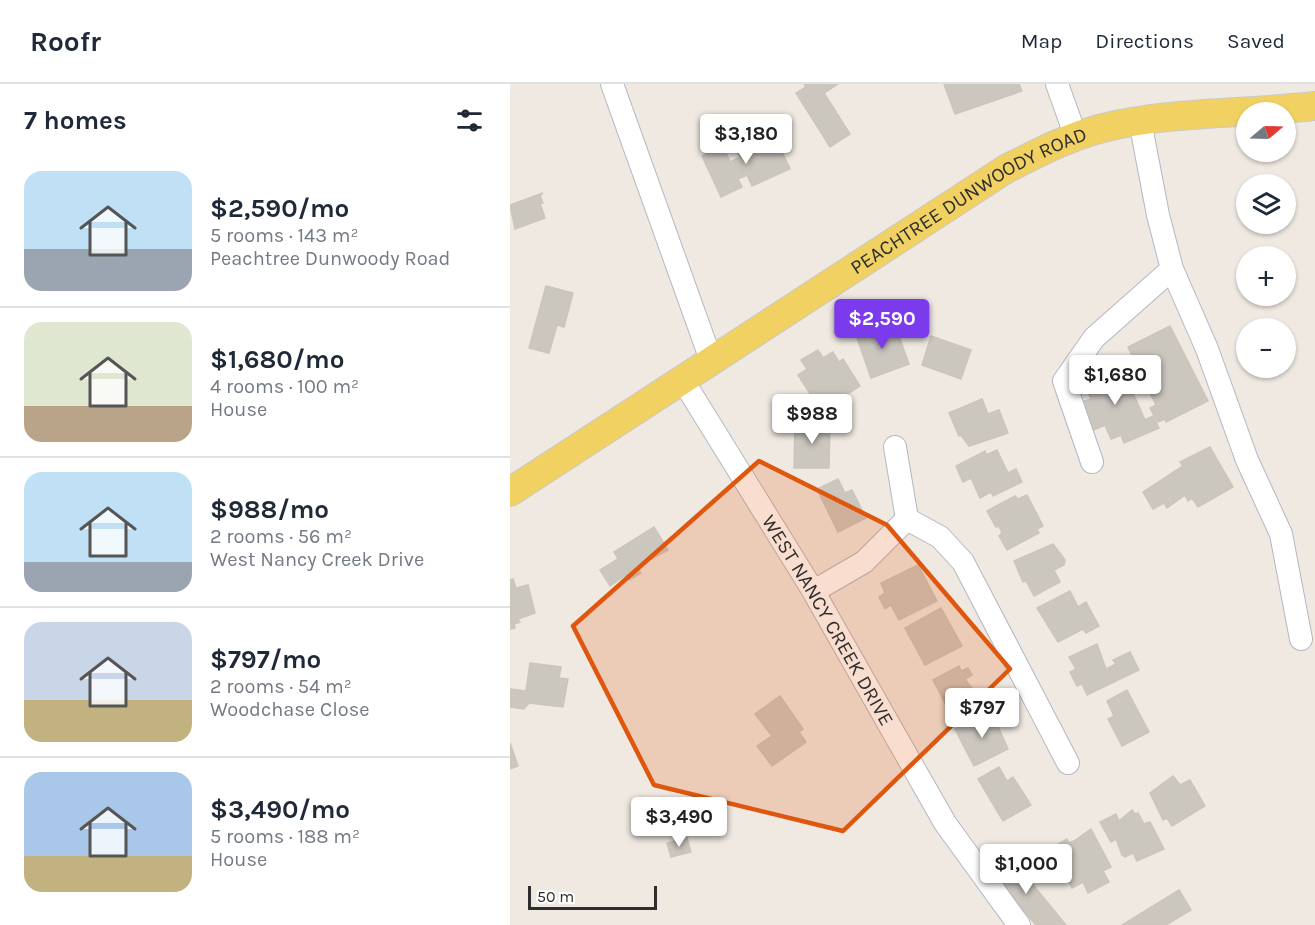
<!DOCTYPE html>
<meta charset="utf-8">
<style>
:root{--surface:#fff;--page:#f6f6f7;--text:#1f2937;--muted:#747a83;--line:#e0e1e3;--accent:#7c3aed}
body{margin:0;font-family:Karla,sans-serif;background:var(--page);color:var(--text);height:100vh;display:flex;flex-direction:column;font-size:22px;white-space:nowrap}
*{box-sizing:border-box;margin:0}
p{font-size:20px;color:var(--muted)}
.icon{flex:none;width:33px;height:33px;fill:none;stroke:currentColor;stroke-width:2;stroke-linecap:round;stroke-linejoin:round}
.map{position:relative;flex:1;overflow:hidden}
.details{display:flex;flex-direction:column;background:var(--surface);width:510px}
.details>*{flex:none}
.needle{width:39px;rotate:71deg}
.buttons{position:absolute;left:726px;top:18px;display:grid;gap:12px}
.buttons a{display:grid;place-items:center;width:60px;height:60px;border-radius:50%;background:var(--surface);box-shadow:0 2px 4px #0004;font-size:30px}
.scale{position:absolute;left:18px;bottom:15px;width:129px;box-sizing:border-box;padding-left:6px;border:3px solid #2e2e2e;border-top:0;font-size:16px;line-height:21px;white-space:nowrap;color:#2e2e2e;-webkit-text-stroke:4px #fff;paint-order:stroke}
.price{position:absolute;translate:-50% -51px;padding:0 14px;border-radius:6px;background:#fff;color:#222;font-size:20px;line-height:39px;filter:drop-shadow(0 2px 3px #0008)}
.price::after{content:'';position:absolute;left:50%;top:36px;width:18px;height:14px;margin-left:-9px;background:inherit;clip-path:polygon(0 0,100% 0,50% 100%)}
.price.current{background:var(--accent);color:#fff}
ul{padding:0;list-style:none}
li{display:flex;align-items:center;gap:18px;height:150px;padding:0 24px}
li+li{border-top:2px solid var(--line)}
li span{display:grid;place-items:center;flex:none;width:168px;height:120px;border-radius:18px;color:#555}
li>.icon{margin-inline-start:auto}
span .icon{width:72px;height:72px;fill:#fffc;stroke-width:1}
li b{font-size:26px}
h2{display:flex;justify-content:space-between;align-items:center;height:72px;padding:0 24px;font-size:26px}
header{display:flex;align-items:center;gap:36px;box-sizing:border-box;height:84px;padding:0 30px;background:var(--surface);border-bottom:2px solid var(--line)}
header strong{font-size:28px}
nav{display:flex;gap:33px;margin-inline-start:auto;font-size:21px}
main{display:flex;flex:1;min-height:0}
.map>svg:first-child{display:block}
</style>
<header>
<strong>Roofr</strong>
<nav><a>Map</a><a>Directions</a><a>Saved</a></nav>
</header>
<main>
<section class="details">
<h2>7 homes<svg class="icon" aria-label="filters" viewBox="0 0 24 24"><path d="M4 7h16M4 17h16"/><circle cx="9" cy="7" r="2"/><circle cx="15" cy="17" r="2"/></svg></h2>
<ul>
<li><span style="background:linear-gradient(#bfe0f5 65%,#9aa5b1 0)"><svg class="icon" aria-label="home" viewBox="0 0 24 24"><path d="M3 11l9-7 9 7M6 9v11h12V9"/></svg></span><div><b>$2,590/mo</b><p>5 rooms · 143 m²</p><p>Peachtree Dunwoody Road</p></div></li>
<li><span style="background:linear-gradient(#dfe7d0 70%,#b9a48a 0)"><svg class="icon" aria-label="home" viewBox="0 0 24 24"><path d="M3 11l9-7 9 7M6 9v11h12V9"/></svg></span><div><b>$1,680/mo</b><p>4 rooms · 100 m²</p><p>House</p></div></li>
<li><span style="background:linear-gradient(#bfe0f5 75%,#9aa5b1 0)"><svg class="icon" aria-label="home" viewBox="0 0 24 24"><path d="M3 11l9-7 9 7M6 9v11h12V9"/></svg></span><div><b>$988/mo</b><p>2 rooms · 56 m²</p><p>West Nancy Creek Drive</p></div></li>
<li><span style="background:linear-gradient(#c9d6e8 65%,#c2b280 0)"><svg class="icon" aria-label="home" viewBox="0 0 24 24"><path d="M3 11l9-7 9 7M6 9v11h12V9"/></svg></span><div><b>$797/mo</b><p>2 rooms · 54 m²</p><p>Woodchase Close</p></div></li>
<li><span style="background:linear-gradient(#a9c7e8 70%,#c2b280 0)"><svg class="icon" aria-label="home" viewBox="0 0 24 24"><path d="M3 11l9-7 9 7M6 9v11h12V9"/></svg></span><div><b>$3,490/mo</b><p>5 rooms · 188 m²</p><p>House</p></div></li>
</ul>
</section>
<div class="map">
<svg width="805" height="841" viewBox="0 0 805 841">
<rect width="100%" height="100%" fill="#efe9e1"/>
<!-- building -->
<g fill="#cbc7bf" stroke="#cbc5ba" stroke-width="1.5">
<path d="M 294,0 L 328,0 L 314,9 L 340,50 L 320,63 L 286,9 L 296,3 Z"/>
<path d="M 434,0 L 509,0 L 512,7 L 445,30 Z"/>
<path d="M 263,49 L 280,85 L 242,102 L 237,91 L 228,95 L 232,103 L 211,113 L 192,72 L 213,62 L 220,78 L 230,73 L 226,66 Z"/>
<path d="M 33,109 L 30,112 L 33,119 L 30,119 L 35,134 L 5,145 L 0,121 Z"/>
<path d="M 36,202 L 63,209 L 54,243 L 47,241 L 39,269 L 19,264 Z"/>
<path d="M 384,238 L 399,280 L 361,294 L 346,251 Z"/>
<path d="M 660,242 L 698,317 L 656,338 L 655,335 L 648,338 L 640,324 L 646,321 L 618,263 Z"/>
<path d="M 421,252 L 461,266 L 451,295 L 412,281 Z"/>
<path d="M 308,266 L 313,274 L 323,268 L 329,278 L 333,275 L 350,302 L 311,327 L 288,291 L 297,285 L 291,276 Z"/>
<path d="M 594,279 L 599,290 L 612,284 L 635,336 L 643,332 L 649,344 L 614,359 L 611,351 L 601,355 L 595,341 L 584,346 L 572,318 L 581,315 L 575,301 L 583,298 L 578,286 Z"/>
<path d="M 472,315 L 478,330 L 489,326 L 498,349 L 459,362 L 451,351 L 449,352 L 439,329 Z"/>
<path d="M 285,338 L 320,339 L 319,384 L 284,384 Z"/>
<path d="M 700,363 L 723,403 L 688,423 L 682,414 L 678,417 L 675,411 L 657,424 L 654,419 L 643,425 L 633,408 L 673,382 L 670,378 Z"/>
<path d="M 487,366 L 498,389 L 506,385 L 512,398 L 483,412 L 481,408 L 470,414 L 461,394 L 453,398 L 446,382 L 475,367 L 476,371 Z"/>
<path d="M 328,395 L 335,409 L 342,406 L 356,434 L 328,448 L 307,405 Z"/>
<path d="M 517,411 L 533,442 L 527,445 L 529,449 L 497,466 L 489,452 L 492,449 L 489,442 L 486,443 L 477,427 L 505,412 L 508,415 Z"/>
<path d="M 144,443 L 158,466 L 127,483 L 131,489 L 119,496 L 116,491 L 100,502 L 90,486 L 108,475 L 104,468 Z"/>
<path d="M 543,460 L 555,476 L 554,481 L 544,486 L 550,498 L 524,512 L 516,497 L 513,498 L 504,477 Z"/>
<path d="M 408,481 L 427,517 L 389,536 L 381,521 L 375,525 L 369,513 L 375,509 L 371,499 Z"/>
<path d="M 3,495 L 6,504 L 18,501 L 25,529 L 8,535 L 10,538 L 4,540 L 5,544 L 1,545 L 0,496 Z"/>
<path d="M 560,507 L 568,523 L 576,518 L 589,542 L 576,549 L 573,545 L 548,558 L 527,524 Z"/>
<path d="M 431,524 L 452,562 L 415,581 L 395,544 Z"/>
<path d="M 587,560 L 596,585 L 606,580 L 603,576 L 620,568 L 629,586 L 577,611 L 572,600 L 567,602 L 560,588 L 566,585 L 559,573 Z"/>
<path d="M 20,579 L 51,583 L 49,594 L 58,595 L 53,623 L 19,619 L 14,625 L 0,623 L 0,605 L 16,607 Z"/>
<path d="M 449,582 L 451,587 L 458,584 L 462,591 L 455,595 L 469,614 L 461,618 L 463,621 L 442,632 L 423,596 Z"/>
<path d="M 617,606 L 639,648 L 612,662 L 598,635 L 604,632 L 597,617 Z"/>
<path d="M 270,612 L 293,645 L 289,648 L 296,658 L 262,682 L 247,662 L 262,652 L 245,630 Z"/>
<path d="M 481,627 L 498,665 L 464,682 L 445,645 Z"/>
<path d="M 0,659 L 8,682 L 0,685 Z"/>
<path d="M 489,683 L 497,697 L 503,693 L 521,721 L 493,737 L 468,695 Z"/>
<path d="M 663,692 L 670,701 L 680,696 L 695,722 L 662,742 L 657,734 L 653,736 L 640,709 Z"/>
<path d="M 622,726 L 625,730 L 628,729 L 634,740 L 640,738 L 654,765 L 627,777 L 623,769 L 615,773 L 612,771 L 606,755 L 601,758 L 590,738 L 606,730 L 609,737 Z"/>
<path d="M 581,745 L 601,783 L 593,787 L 599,798 L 578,809 L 573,798 L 562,804 L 541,764 L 557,755 L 559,759 L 564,757 Z"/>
<path d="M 177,754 L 181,768 L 161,773 L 157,759 Z"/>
<path d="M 501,774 L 556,841 L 526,841 L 510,822 L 508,824 L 481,787 Z"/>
<path d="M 669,806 L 681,826 L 656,841 L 612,841 Z"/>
</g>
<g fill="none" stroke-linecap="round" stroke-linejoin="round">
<defs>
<g id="minor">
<path d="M 102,0 L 201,276"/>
<path d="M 547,0 L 566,53"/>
<path d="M 630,37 L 648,131 L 662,185 L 697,265 L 737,376 L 771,450 L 791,555"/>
<path id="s1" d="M 172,295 L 302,505 L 435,739 L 509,841"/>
<path d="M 385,363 L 397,435"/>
<path d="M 582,378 L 554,297 L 584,254 L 662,185"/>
<path d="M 397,435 L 430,453 L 453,478 L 558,679"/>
<path d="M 304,507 L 354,478 L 397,435"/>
</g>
<g id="major">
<path id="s2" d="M 0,408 L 496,85 C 526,70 556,54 589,45 C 659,27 734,30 805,22"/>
</g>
</defs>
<!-- minor casing -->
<use href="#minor" stroke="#b4b7c1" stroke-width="24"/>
<!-- major casing -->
<use href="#major" stroke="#c9c9c9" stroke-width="30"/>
<!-- minor -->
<use href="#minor" stroke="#fff" stroke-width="22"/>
<!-- major -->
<use href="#major" stroke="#f2d163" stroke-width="28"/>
</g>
<!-- marked area -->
<path fill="#df570e" fill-opacity="0.2" stroke="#df570e" stroke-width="4.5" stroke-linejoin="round" d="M 249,377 L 377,441 L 500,585 L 333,747 L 144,701 L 63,542 Z"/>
<g text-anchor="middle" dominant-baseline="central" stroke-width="4.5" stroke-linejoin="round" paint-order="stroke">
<!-- street labels -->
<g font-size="20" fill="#2e2e2e" stroke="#fff">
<text stroke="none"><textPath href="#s2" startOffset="544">PEACHTREE DUNWOODY ROAD</textPath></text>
<text stroke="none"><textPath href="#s1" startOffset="282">WEST NANCY CREEK DRIVE</textPath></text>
</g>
</g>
</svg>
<div class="buttons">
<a><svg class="needle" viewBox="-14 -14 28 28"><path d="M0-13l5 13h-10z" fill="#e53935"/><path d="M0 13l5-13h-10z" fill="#747a83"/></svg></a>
<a><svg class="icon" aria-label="layers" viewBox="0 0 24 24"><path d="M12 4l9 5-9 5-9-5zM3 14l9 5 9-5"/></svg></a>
<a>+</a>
<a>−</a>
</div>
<div class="scale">50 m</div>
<b class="price" style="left:236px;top:81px">$3,180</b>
<b class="price current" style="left:372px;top:266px">$2,590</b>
<b class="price" style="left:605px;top:322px">$1,680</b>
<b class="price" style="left:302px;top:361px">$988</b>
<b class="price" style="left:472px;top:655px">$797</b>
<b class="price" style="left:169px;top:764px">$3,490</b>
<b class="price" style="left:516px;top:811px">$1,000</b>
</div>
</main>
